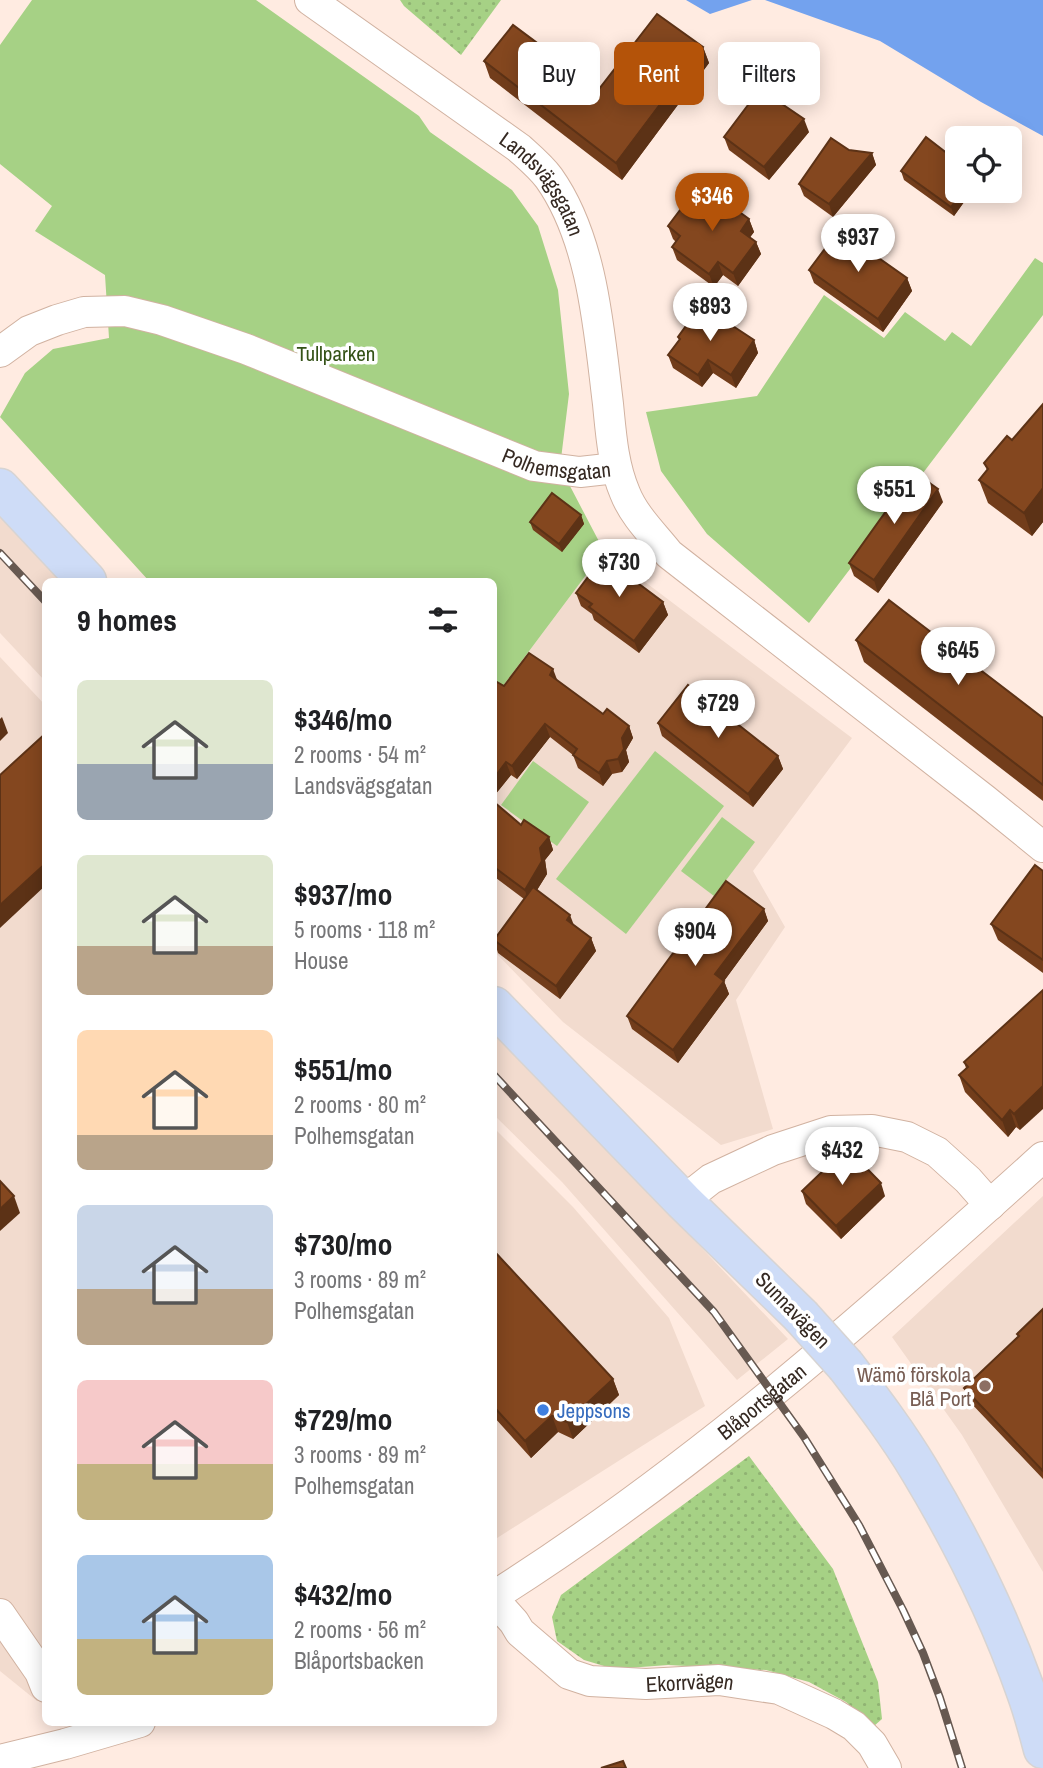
<!DOCTYPE html>
<meta charset="utf-8">
<style>
:root{--surface:#fff;--page:#f6f6f6;--text:#202124;--muted:#757577;--accent:#b45309}
body{margin:0;font-family:"Archivo Narrow",sans-serif;background:var(--page);color:var(--text);height:100vh;display:flex;flex-direction:column;font-size:26px;white-space:nowrap}
*{box-sizing:border-box;margin:0}
p{font-size:23px;color:var(--muted)}
.icon{flex:none;width:38px;height:38px;fill:none;stroke:currentColor;stroke-width:2;stroke-linecap:round;stroke-linejoin:round}
.map{position:relative;flex:1;overflow:hidden}
.drawer{position:absolute;left:42px;top:578px;width:455px;height:1148px;display:flex;flex-direction:column;background:var(--surface);border-radius:10px;box-shadow:0 4px 18px #0003}
.drawer>*{flex:none}
.banner{position:absolute;left:518px;top:42px;width:420px;height:63px;display:flex;gap:14px}
.buttons{position:absolute;left:945px;top:126px;display:grid;gap:14px}
.buttons a{display:grid;place-items:center;width:77px;height:77px;border-radius:10px;background:var(--surface);box-shadow:0 4px 18px #0003;font-size:35px}
.price{position:absolute;translate:-50% -60px;padding:0 16px;border-radius:24px;background:#fff;color:#222;font-size:23px;line-height:46px;filter:drop-shadow(0 2px 4px #0008)}
.price::after{content:'';position:absolute;left:50%;top:42px;width:21px;height:16px;margin-left:-10px;background:inherit;clip-path:polygon(0 0,100% 0,50% 100%)}
.price.on{background:var(--accent);color:#fff}
ul{padding:0;list-style:none}
li{display:flex;align-items:center;gap:21px;height:175px;padding:0 35px}
li span{display:grid;place-items:center;flex:none;width:196px;height:140px;border-radius:10px;color:#555}
li>.icon{margin-inline-start:auto}
span .icon{width:84px;height:84px;fill:#fffc;stroke-width:1}
li b{font-size:30px}
h2{display:flex;justify-content:space-between;align-items:center;height:84px;padding:0 35px;font-size:30px}
.chip{padding:0 24px;border-radius:10px;background:var(--surface);box-shadow:0 4px 18px #0003;font-size:24px;line-height:63px}
.chip.on{background:var(--accent);color:#fff}
.map>svg:first-child{display:block}
</style>
<div class="map">
<svg width="1043" height="1768" viewBox="0 0 1043 1768">
<defs>
<pattern id="grass-dots" width="8" height="8" patternUnits="userSpaceOnUse" patternTransform="scale(1.75)"><rect width="8" height="8" fill="#a6d185"/><path d="M2 2h.1M6 6h.1" fill="none" stroke="#90b373" stroke-width="1.8" stroke-linecap="round"/></pattern>
</defs>
<rect width="100%" height="100%" fill="#ffebe1"/>
<!-- built -->
<g fill="#f2dbce">
<path d="M 0,510 L 67,581 L 46,581 L 45,681 L 0,633 Z"/>
<path d="M 604,551 L 852,738 L 753,871 L 785,927 L 736,1000 L 773,1129 L 721,1145 L 563,1022 L 494,951 L 494,698 Z"/>
<path d="M 0,657 L 46,706 L 46,1698 L 37,1701 L 0,1671 Z"/>
<path d="M 494,1029 L 788,1339 L 737,1380 L 562,1182 L 494,1115 Z"/>
<path d="M 494,1128 L 573,1207 L 669,1318 L 705,1406 L 494,1540 Z"/>
<path d="M 1043,1196 L 1043,1572 L 962,1435 L 892,1337 Z"/>
</g>
<!-- grass -->
<g fill="url(#grass-dots)">
<path d="M 400,0 L 501,0 L 461,55 L 404,6 Z"/>
<path d="M 749,1456 L 833,1569 L 878,1682 L 882,1719 L 874,1726 L 846,1702 L 809,1682 L 766,1670 L 668,1665 L 614,1669 L 584,1660 L 557,1641 L 552,1617 L 561,1595 Z"/>
</g>
<!-- green -->
<g fill="#a6d185">
<path d="M 32,0 L 256,0 L 419,116 L 430,132 L 512,190 L 538,226 L 558,290 L 569,394 L 560,467 L 604,551 L 494,698 L 494,581 L 149,581 L 0,417 L 25,373 L 53,349 L 109,338 L 105,275 L 35,231 L 52,206 L 0,164 L 0,45 Z"/>
<path d="M 1035,258 L 1043,263 L 1043,315 L 809,623 L 707,534 L 661,471 L 646,412 L 757,396 L 824,295 L 884,338 L 905,312 L 945,341 L 952,332 L 971,346 Z"/>
<path d="M 655,751 L 724,806 L 626,934 L 556,879 Z"/>
<path d="M 533,761 L 589,802 L 557,846 L 501,805 Z"/>
<path d="M 722,817 L 755,842 L 714,896 L 681,871 Z"/>
</g>
<!-- water -->
<g fill="#73a2ee">
<path d="M 686,0 L 752,0 L 710,14 Z"/>
<path d="M 765,0 L 1043,0 L 1043,136 L 981,102 L 880,41 Z"/>
</g>
<g fill="none" stroke-linecap="round" stroke-linejoin="round">
<defs>
<g id="minor">
<path id="s1" d="M 310,0 L 519,148 C 529,157 541,167 549,178 C 593,240 599,331 608,404 C 611,434 613,465 625,493 C 634,516 654,535 669,554 L 985,800 L 1043,847"/>
<path id="s2" d="M 0,352 L 29,331 L 57,320 L 84,312 L 125,311 L 162,320 L 246,349 L 534,466 L 580,472 L 616,468"/>
<path d="M 683,1201 L 711,1179 L 773,1150 L 831,1131 L 872,1130 L 907,1137 L 937,1152 L 968,1180 L 990,1205"/>
<path id="s3" d="M 494,1596 C 692,1471 869,1314 1043,1157"/>
<path id="s4" d="M 494,1600 L 514,1622 L 520,1632 L 569,1674 L 590,1681 L 646,1684 L 719,1680 L 779,1689 L 834,1714 L 854,1726 L 872,1744 L 886,1768"/>
<path d="M 0,1614 L 40,1672 L 46,1687"/>
<path d="M 0,1760 L 65,1744 L 140,1722"/>
</g>
<g id="major">
<path d="M 0,488 L 87,581"/>
<path d="M 494,1006 L 683,1201 L 801,1316"/>
<path d="M 846,1366 C 872,1400 898,1434 920,1471 C 962,1541 999,1615 1026,1692 C 1033,1711 1038,1730 1043,1749"/>
</g>
</defs>
<!-- minor casing -->
<use href="#minor" stroke="#d1b2a1" stroke-width="32"/>
<!-- major casing -->
<use href="#major" stroke="#d7d4d3" stroke-width="41"/>
<!-- minor -->
<use href="#minor" stroke="#fff" stroke-width="30"/>
<!-- major -->
<use href="#major" stroke="#cedcf7" stroke-width="38"/>
<defs>
<g id="rail">
<path d="M 0,553 L 46,602"/>
<path d="M 494,1075 L 714,1312 L 804,1437 L 859,1525 L 903,1610 L 923,1653 L 940,1698 L 962,1768"/>
</g>
</defs>
<!-- rail casing -->
<use href="#rail" stroke="#675951" stroke-width="8"/>
<!-- rail -->
<use href="#rail" stroke="#fff" stroke-width="5" stroke-dasharray="16" stroke-linecap="butt"/>
<defs>
<path id="major-bridge" d="M 801,1316 L 846,1366"/>
</defs>
<!-- major-bridge casing -->
<use href="#major-bridge" stroke="#d7d4d3" stroke-width="41" stroke-linecap="butt"/>
<!-- major-bridge -->
<use href="#major-bridge" stroke="#cedcf7" stroke-width="38"/>
</g>
<!-- wall -->
<g fill="#723d1b">
<path d="M 703,47 L 709,63 L 622,180 L 490,78 L 484,61 L 599,89 Z"/>
<path d="M 809,132 L 769,180 L 729,150 L 724,137 Z"/>
<path d="M 849,150 L 872,153 L 876,165 L 833,217 L 804,196 L 799,184 Z"/>
<path d="M 901,171 L 957,191 L 972,191 L 954,216 L 904,180 Z"/>
<path d="M 698,203 L 749,219 L 754,232 L 750,237 L 756,242 L 761,254 L 738,286 L 723,275 L 714,287 L 677,260 L 672,247 L 676,242 L 673,239 L 668,226 Z"/>
<path d="M 809,270 L 907,278 L 912,291 L 883,332 L 814,283 Z"/>
<path d="M 678,337 L 754,340 L 758,353 L 736,388 L 713,373 L 702,387 L 673,368 L 668,355 L 679,340 Z"/>
<path d="M 1043,404 L 1043,522 L 1032,536 L 988,503 L 979,480 L 987,470 L 984,463 L 1012,440 Z"/>
<path d="M 943,502 L 878,593 L 854,576 L 849,563 Z"/>
<path d="M 581,515 L 584,524 L 562,552 L 533,530 L 530,522 Z"/>
<path d="M 576,593 L 663,602 L 668,615 L 639,653 L 594,620 L 592,614 L 581,606 Z"/>
<path d="M 856,640 L 1043,718 L 1043,801 L 864,662 Z"/>
<path d="M 557,680 L 603,714 L 629,726 L 633,738 L 626,750 L 629,762 L 622,772 L 612,774 L 603,786 L 578,768 L 573,755 L 550,737 L 517,779 L 511,775 L 494,796 L 494,683 L 504,686 Z"/>
<path d="M 658,723 L 778,756 L 783,769 L 753,807 L 662,736 Z"/>
<path d="M 494,802 L 521,825 L 549,837 L 553,850 L 545,860 L 547,874 L 537,890 L 574,925 L 591,938 L 596,951 L 560,999 L 498,953 L 494,940 L 524,899 L 496,878 L 494,872 Z"/>
<path d="M 1043,871 L 1043,973 L 998,940 L 991,924 Z"/>
<path d="M 764,909 L 768,921 L 724,981 L 729,994 L 678,1063 L 632,1029 L 627,1016 Z"/>
<path d="M 1043,990 L 1020,1130 L 1016,1127 L 1008,1137 L 965,1092 L 959,1075 L 966,1068 L 964,1062 Z"/>
<path d="M 802,1191 L 885,1196 L 841,1239 L 806,1204 Z"/>
<path d="M 494,1251 L 613,1379 L 619,1395 L 573,1439 L 558,1432 L 531,1458 L 494,1417 Z"/>
<path d="M 1043,1309 L 1043,1479 L 969,1401 L 964,1388 L 1018,1336 L 1017,1334 Z"/>
</g>
<!-- shaded-wall -->
<g fill="#5c3216">
<path d="M 703,47 L 709,63 L 622,180 L 616,163 Z"/>
<path d="M 804,119 L 809,132 L 769,180 L 764,167 Z"/>
<path d="M 872,153 L 876,165 L 833,217 L 829,204 Z"/>
<path d="M 963,191 L 972,191 L 954,216 L 951,207 Z"/>
<path d="M 749,219 L 754,232 L 746,243 L 741,231 Z"/>
<path d="M 756,242 L 761,254 L 738,286 L 733,273 Z"/>
<path d="M 718,262 L 723,275 L 714,287 L 709,274 Z"/>
<path d="M 907,278 L 912,291 L 883,332 L 878,319 Z"/>
<path d="M 754,340 L 758,353 L 736,388 L 731,375 Z"/>
<path d="M 708,360 L 713,373 L 702,387 L 698,375 Z"/>
<path d="M 1043,488 L 1043,522 L 1032,536 L 1024,513 Z"/>
<path d="M 938,489 L 943,502 L 878,593 L 874,580 Z"/>
<path d="M 581,515 L 584,524 L 562,552 L 559,544 Z"/>
<path d="M 663,602 L 668,615 L 639,653 L 634,641 Z"/>
<path d="M 553,669 L 558,682 L 550,675 Z"/>
<path d="M 2,717 L 8,733 L 0,741 L 0,719 Z"/>
<path d="M 545,724 L 550,737 L 517,779 L 512,766 Z"/>
<path d="M 629,726 L 633,738 L 626,750 L 629,762 L 622,772 L 618,759 L 622,738 Z"/>
<path d="M 778,756 L 783,769 L 753,807 L 748,794 Z"/>
<path d="M 607,761 L 612,774 L 603,786 L 599,773 Z"/>
<path d="M 506,762 L 511,775 L 494,796 L 494,778 Z"/>
<path d="M 549,837 L 553,850 L 545,860 L 547,874 L 529,903 L 525,890 L 540,848 Z"/>
<path d="M 46,863 L 46,885 L 0,928 L 0,905 Z"/>
<path d="M 764,909 L 768,921 L 724,981 L 729,994 L 678,1063 L 673,1050 L 715,974 Z"/>
<path d="M 570,915 L 575,928 L 567,920 Z"/>
<path d="M 591,938 L 596,951 L 560,999 L 556,986 Z"/>
<path d="M 1043,1086 L 1043,1109 L 1020,1130 L 1014,1114 Z"/>
<path d="M 1010,1110 L 1016,1127 L 1008,1137 L 1002,1120 Z"/>
<path d="M 881,1183 L 885,1196 L 841,1239 L 836,1226 Z"/>
<path d="M 14,1196 L 20,1213 L 0,1231 L 0,1209 Z"/>
<path d="M 613,1379 L 619,1395 L 573,1439 L 567,1422 Z"/>
<path d="M 552,1416 L 558,1432 L 531,1458 L 525,1441 Z"/>
</g>
<!-- building -->
<g fill="#84471f" stroke="#5c3216" stroke-width="2">
<path d="M 657,14 L 703,47 L 616,163 L 484,61 L 513,25 L 599,89 Z"/>
<path d="M 760,89 L 804,119 L 764,167 L 724,137 Z"/>
<path d="M 926,137 L 957,161 L 957,191 L 963,191 L 951,207 L 901,171 Z"/>
<path d="M 831,138 L 849,150 L 872,153 L 829,204 L 799,184 Z"/>
<path d="M 708,189 L 749,219 L 741,231 L 756,242 L 733,273 L 718,262 L 709,274 L 672,247 L 680,236 L 668,226 L 690,197 L 698,203 Z"/>
<path d="M 839,230 L 907,278 L 878,319 L 809,270 Z"/>
<path d="M 701,305 L 754,340 L 731,375 L 708,360 L 698,375 L 668,355 L 680,339 L 678,337 Z"/>
<path d="M 1043,404 L 1043,488 L 1024,513 L 979,480 L 988,469 L 984,463 L 1007,436 L 1012,440 Z"/>
<path d="M 914,472 L 938,489 L 874,580 L 849,563 Z"/>
<path d="M 552,493 L 581,515 L 559,544 L 530,522 Z"/>
<path d="M 603,557 L 663,602 L 634,641 L 589,607 L 592,604 L 576,593 Z"/>
<path d="M 889,600 L 1043,718 L 1043,785 L 856,640 Z"/>
<path d="M 529,653 L 553,669 L 550,675 L 603,714 L 607,709 L 629,726 L 622,738 L 624,749 L 618,759 L 607,761 L 599,773 L 573,755 L 577,749 L 545,724 L 512,766 L 506,762 L 494,778 L 494,683 L 495,681 L 504,686 Z"/>
<path d="M 688,685 L 778,756 L 748,794 L 658,723 Z"/>
<path d="M 46,733 L 46,863 L 0,905 L 0,775 Z"/>
<path d="M 494,802 L 521,825 L 524,820 L 549,837 L 540,848 L 542,861 L 525,890 L 494,867 L 494,863 L 496,860 L 494,858 Z"/>
<path d="M 1035,865 L 1043,871 L 1043,960 L 991,924 Z"/>
<path d="M 726,881 L 764,909 L 715,974 L 724,981 L 673,1050 L 627,1016 Z"/>
<path d="M 533,887 L 570,915 L 567,920 L 591,938 L 556,986 L 494,940 Z"/>
<path d="M 1043,990 L 1043,1086 L 1014,1114 L 1010,1110 L 1002,1120 L 959,1075 L 968,1067 L 964,1062 Z"/>
<path d="M 847,1148 L 881,1183 L 836,1226 L 802,1191 Z"/>
<path d="M 0,1181 L 14,1196 L 0,1209 Z"/>
<path d="M 494,1251 L 613,1379 L 567,1422 L 552,1416 L 525,1441 L 494,1407 Z"/>
<path d="M 1043,1309 L 1043,1471 L 964,1388 L 1019,1336 L 1017,1334 Z"/>
<path d="M 623,1761 L 626,1768 L 601,1768 Z"/>
</g>
<!-- markers -->
<circle fill="#8d6e63" stroke="#fff" stroke-width="2.5" cx="985" cy="1386" r="7"/>
<circle fill="#3f7fe0" stroke="#fff" stroke-width="2.5" cx="543" cy="1410" r="7"/>
<g text-anchor="middle" dominant-baseline="central" stroke-width="7" stroke-linejoin="round" paint-order="stroke">
<!-- street labels -->
<g font-size="21" fill="#352922" stroke="#fff">
<text stroke="none"><textPath href="#s1" startOffset="299">Landsvägsgatan</textPath></text>
<text stroke="none"><textPath href="#s2" startOffset="595">Polhemsgatan</textPath></text>
<text transform="translate(793 1310) rotate(46)">Sunnavägen</text>
<text stroke="none"><textPath href="#s3" startOffset="331">Blåportsgatan</textPath></text>
<text stroke="none"><textPath href="#s4" startOffset="228">Ekorrvägen</textPath></text>
</g>
<!-- park labels -->
<g font-size="21" fill="#345217" stroke="#fff">
<text x="336" y="353">Tullparken</text>
</g>
<!-- education labels -->
<g font-size="21" fill="#785e54" stroke="#fff" text-anchor="end">
<text x="971" y="1374">Wämö förskola<tspan x="971" dy="24">Blå Port</tspan></text>
</g>
<!-- shop labels -->
<g font-size="21" fill="#366cbe" stroke="#fff" text-anchor="start">
<text x="557" y="1410">Jeppsons</text>
</g>
</g>
</svg>
<div class="buttons">
<a><svg class="icon" aria-label="locate" viewBox="0 0 24 24"><circle cx="12" cy="12" r="6"/><path d="M12 2v4M12 18v4M2 12h4M18 12h4"/></svg></a>
</div>
<b class="price on" style="left:712px;top:233px">$346</b>
<b class="price" style="left:858px;top:274px">$937</b>
<b class="price" style="left:710px;top:343px">$893</b>
<b class="price" style="left:894px;top:526px">$551</b>
<b class="price" style="left:619px;top:599px">$730</b>
<b class="price" style="left:958px;top:687px">$645</b>
<b class="price" style="left:718px;top:740px">$729</b>
<b class="price" style="left:695px;top:968px">$904</b>
<b class="price" style="left:842px;top:1187px">$432</b>
<div class="banner">
<a class="chip">Buy</a>
<a class="chip on">Rent</a>
<a class="chip">Filters</a>
</div>
<section class="drawer">
<h2>9 homes<svg class="icon" aria-label="filters" viewBox="0 0 24 24"><path d="M4 7h16M4 17h16"/><circle cx="9" cy="7" r="2"/><circle cx="15" cy="17" r="2"/></svg></h2>
<ul>
<li><span style="background:linear-gradient(#dfe7d0 60%,#9aa5b1 0)"><svg class="icon" aria-label="home" viewBox="0 0 24 24"><path d="M3 11l9-7 9 7M6 9v11h12V9"/></svg></span><div><b>$346/mo</b><p>2 rooms · 54 m²</p><p>Landsvägsgatan</p></div></li>
<li><span style="background:linear-gradient(#dfe7d0 65%,#b9a48a 0)"><svg class="icon" aria-label="home" viewBox="0 0 24 24"><path d="M3 11l9-7 9 7M6 9v11h12V9"/></svg></span><div><b>$937/mo</b><p>5 rooms · 118 m²</p><p>House</p></div></li>
<li><span style="background:linear-gradient(#ffd9b3 75%,#b9a48a 0)"><svg class="icon" aria-label="home" viewBox="0 0 24 24"><path d="M3 11l9-7 9 7M6 9v11h12V9"/></svg></span><div><b>$551/mo</b><p>2 rooms · 80 m²</p><p>Polhemsgatan</p></div></li>
<li><span style="background:linear-gradient(#c9d6e8 60%,#b9a48a 0)"><svg class="icon" aria-label="home" viewBox="0 0 24 24"><path d="M3 11l9-7 9 7M6 9v11h12V9"/></svg></span><div><b>$730/mo</b><p>3 rooms · 89 m²</p><p>Polhemsgatan</p></div></li>
<li><span style="background:linear-gradient(#f6c9c9 60%,#c2b280 0)"><svg class="icon" aria-label="home" viewBox="0 0 24 24"><path d="M3 11l9-7 9 7M6 9v11h12V9"/></svg></span><div><b>$729/mo</b><p>3 rooms · 89 m²</p><p>Polhemsgatan</p></div></li>
<li><span style="background:linear-gradient(#a9c7e8 60%,#c2b280 0)"><svg class="icon" aria-label="home" viewBox="0 0 24 24"><path d="M3 11l9-7 9 7M6 9v11h12V9"/></svg></span><div><b>$432/mo</b><p>2 rooms · 56 m²</p><p>Blåportsbacken</p></div></li>
</ul>
</section>
</div>
